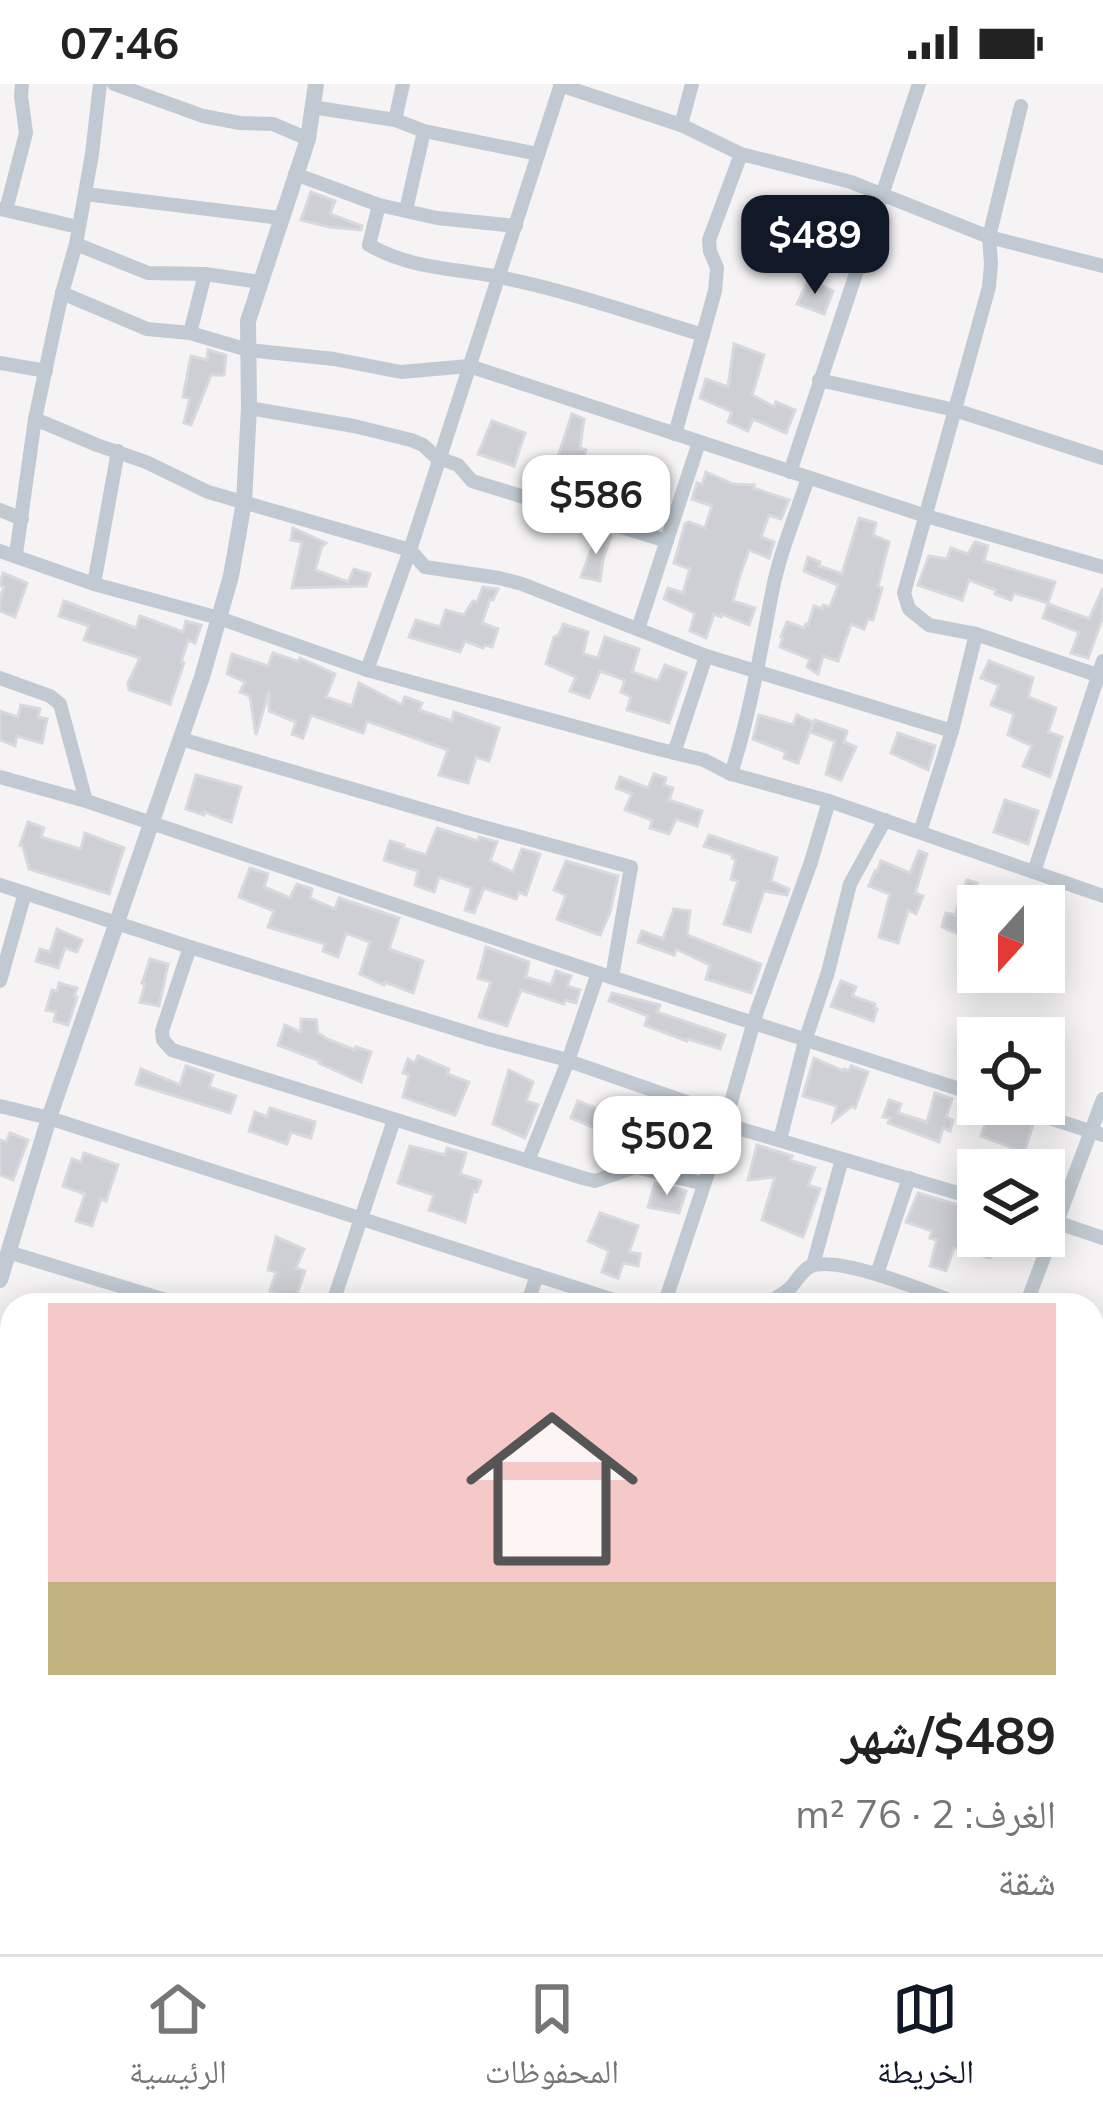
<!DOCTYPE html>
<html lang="ar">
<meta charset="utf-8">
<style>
:root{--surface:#fff;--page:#f6f6f6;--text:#222;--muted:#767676;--line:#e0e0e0;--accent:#111827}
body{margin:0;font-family:Mulish,"Noto Naskh Arabic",sans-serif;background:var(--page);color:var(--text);direction:rtl;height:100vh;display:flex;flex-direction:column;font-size:45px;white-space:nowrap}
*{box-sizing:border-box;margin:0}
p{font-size:39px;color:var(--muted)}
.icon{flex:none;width:66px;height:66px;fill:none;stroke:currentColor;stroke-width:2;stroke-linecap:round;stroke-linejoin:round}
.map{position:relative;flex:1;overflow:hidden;direction:ltr}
.drawer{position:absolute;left:0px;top:1209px;width:1104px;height:663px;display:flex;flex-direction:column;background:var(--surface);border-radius:36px 36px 0 0;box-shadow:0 6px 30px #0003;direction:rtl}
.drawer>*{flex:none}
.needle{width:78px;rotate:201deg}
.buttons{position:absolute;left:957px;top:801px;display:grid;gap:24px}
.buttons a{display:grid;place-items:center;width:108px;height:108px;border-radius:0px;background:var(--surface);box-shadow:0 6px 30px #0003;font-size:60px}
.price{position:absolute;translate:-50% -102px;padding:0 27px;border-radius:24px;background:#fff;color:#222;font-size:39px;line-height:78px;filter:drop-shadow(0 3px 6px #0008)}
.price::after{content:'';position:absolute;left:50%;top:72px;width:36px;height:27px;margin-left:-18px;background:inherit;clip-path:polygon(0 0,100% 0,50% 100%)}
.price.selected{background:var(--accent);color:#fff}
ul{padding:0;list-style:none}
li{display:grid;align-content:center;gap:24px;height:636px;padding:0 48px}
li span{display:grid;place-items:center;height:372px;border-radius:0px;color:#555}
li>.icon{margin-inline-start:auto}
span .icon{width:216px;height:216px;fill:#fffc;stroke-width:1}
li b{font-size:51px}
.status{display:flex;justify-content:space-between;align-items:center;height:84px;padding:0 60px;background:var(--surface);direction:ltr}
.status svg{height:33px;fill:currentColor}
.menu{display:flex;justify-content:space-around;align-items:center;height:168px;border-top:3px solid var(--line);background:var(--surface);font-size:33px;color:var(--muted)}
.menu a{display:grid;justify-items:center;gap:6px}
.menu .selected{color:var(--accent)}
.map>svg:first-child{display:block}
</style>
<div class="status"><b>07:46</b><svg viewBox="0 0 49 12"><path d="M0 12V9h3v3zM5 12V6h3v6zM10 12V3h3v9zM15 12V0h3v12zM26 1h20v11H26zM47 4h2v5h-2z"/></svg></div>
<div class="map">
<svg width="1103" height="1870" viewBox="0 0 1103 1870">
<rect width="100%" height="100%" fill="#f5f3f3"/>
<!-- building -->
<g fill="#cdcfd5" stroke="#d7d9de" stroke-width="3">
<path d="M 311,108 L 335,117 L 330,130 L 362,142 L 361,146 L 329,143 L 301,136 Z"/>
<path d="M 809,195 L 833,207 L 824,230 L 797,220 Z"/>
<path d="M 734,260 L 764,271 L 752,311 L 774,323 L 776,318 L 795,326 L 786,349 L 753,335 L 748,347 L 728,338 L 732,328 L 700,314 L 706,295 L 728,303 Z"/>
<path d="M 208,266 L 226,271 L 224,291 L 211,291 L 191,341 L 184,339 L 190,314 L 183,313 L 191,272 L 207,276 Z"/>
<path d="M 572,330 L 584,335 L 580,364 L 586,366 L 576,400 L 566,397 L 564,403 L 549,400 Z"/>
<path d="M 492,337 L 525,349 L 514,382 L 478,370 Z"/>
<path d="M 706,388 L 733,400 L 754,401 L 753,404 L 789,416 L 781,435 L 769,431 L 761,453 L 774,458 L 769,474 L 749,466 L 739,494 L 733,517 L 755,524 L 749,541 L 722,530 L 721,533 L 714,530 L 706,554 L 690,547 L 695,529 L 664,515 L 668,504 L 683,509 L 690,485 L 674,479 L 685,440 L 689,438 L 705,444 L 712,422 L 692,415 L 697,399 L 702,401 Z"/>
<path d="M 859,434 L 876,439 L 873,451 L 889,458 L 878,502 L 882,504 L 873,536 L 868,535 L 864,545 L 851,540 L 838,577 L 823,572 L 818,590 L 807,583 L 810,575 L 780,563 L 783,554 L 781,553 L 787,538 L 804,544 L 806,540 L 808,541 L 814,522 L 822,525 L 823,521 L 830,523 L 838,501 L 804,487 L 808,473 L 820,478 L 819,482 L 842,490 Z"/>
<path d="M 293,444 L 326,459 L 322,462 L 315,486 L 348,498 L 354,485 L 370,490 L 366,502 L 292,504 L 302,458 L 291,456 Z"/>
<path d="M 598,447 L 611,452 L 603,475 L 600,497 L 581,493 Z"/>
<path d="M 975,458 L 988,462 L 984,477 L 1055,498 L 1048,519 L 1014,509 L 1011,516 L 995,510 L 996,506 L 969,496 L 962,516 L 918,501 L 929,472 L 947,475 L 951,464 L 968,470 Z"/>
<path d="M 3,489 L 27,499 L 15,533 L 0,527 L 0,515 L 4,503 L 0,501 Z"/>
<path d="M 483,503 L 498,505 L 493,516 L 490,515 L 482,539 L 498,545 L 492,563 L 485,561 L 483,564 L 465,557 L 460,568 L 409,553 L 416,536 L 440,543 L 446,526 L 464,531 L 473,517 L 477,518 Z"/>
<path d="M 1103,504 L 1103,533 L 1088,574 L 1071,569 L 1079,548 L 1043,534 L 1048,520 L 1089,535 Z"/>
<path d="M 64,517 L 136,544 L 140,532 L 183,548 L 186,537 L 201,541 L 195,559 L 188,556 L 181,578 L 184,579 L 170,620 L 129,606 L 128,599 L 140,574 L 84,556 L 89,542 L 59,532 Z"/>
<path d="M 563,540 L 588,548 L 583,570 L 598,574 L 605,553 L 639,565 L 632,588 L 658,597 L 665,581 L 686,589 L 669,639 L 627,626 L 631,613 L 621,608 L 625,596 L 600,587 L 589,614 L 570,607 L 576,593 L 546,580 L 554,553 L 559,551 Z"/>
<path d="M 273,569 L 299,578 L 300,574 L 335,590 L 326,613 L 352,622 L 359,599 L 402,621 L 405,613 L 422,619 L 419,626 L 452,637 L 454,628 L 499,644 L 489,677 L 476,673 L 468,699 L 439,691 L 448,666 L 367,637 L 363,649 L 311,631 L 303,654 L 292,650 L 296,638 L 269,627 L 269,607 L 256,651 L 250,612 L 240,608 L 245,598 L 227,590 L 232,570 L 268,582 Z"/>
<path d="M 989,577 L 1033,594 L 1028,613 L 1056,624 L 1048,648 L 1062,653 L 1050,693 L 1023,682 L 1032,662 L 1008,651 L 1014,630 L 991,621 L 999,601 L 981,594 Z"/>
<path d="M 21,621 L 40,625 L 38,633 L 47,635 L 42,659 L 17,652 L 15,662 L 0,656 L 0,627 L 18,633 Z"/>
<path d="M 759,631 L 793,641 L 797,631 L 813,638 L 798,679 L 784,674 L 786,668 L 753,655 Z"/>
<path d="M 815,636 L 847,647 L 844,658 L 856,663 L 841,696 L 826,690 L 835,657 L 810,648 Z"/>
<path d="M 898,649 L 935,662 L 928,686 L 891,669 Z"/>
<path d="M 654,690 L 666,694 L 664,701 L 673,704 L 669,716 L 702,727 L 697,742 L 676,735 L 669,750 L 650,744 L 652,736 L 625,726 L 632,710 L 616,704 L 620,693 L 648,704 Z"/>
<path d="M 196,691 L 241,703 L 231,738 L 205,728 L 204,731 L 186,725 Z"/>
<path d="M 1005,716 L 1038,727 L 1028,760 L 994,748 Z"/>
<path d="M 28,738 L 44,744 L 41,753 L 77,764 L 81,765 L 85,749 L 124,764 L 109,810 L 29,785 L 23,762 L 20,761 Z"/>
<path d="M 437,744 L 478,757 L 479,753 L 497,758 L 490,777 L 513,788 L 522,765 L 540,770 L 526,811 L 519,808 L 516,815 L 484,804 L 474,829 L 465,826 L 472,804 L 439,793 L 434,808 L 415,801 L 418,787 L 384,776 L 390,757 L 404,761 L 403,764 L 426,771 Z"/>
<path d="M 709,751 L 777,774 L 771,797 L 789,805 L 787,811 L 764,807 L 750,848 L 724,840 L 738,797 L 731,795 L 736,776 L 732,774 L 733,771 L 704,762 Z"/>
<path d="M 919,767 L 927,770 L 915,809 L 923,812 L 916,830 L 908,826 L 898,859 L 879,853 L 890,810 L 869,802 L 875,787 L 877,788 L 881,777 L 910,789 Z"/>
<path d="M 566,777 L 618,792 L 610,828 L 600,851 L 557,835 L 566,811 L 554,806 Z"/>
<path d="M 250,784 L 268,790 L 264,803 L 290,814 L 297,800 L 312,805 L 310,814 L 335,825 L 339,814 L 399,834 L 389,865 L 423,877 L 413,909 L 385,898 L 384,901 L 360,890 L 370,858 L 346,849 L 338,873 L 323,867 L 325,860 L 268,843 L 274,827 L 239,813 Z"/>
<path d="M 967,796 L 977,799 L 969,827 L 978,831 L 978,851 L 960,845 L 958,850 L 942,843 L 946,829 L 955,831 Z"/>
<path d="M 674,825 L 690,827 L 687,851 L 761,880 L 751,909 L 706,895 L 710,881 L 676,865 L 674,871 L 638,858 L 642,847 L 663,855 Z"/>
<path d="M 57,845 L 82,856 L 77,868 L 65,864 L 58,884 L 36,877 L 40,865 L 50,868 Z"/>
<path d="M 486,863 L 529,878 L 526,893 L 551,901 L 556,887 L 571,892 L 567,902 L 580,906 L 576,919 L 565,916 L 564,920 L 521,906 L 507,942 L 479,933 L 491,898 L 478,894 Z"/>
<path d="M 150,875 L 168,880 L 159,922 L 140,918 L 145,900 L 142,899 Z"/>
<path d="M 841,897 L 856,903 L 852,912 L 875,920 L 874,924 L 877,925 L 873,937 L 831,922 Z"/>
<path d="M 59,899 L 77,904 L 74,912 L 77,913 L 68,941 L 54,937 L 56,928 L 46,926 L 52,906 L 57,907 Z"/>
<path d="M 612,909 L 660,921 L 657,928 L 725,951 L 720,965 L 688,955 L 687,957 L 645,941 L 648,932 L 609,917 Z"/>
<path d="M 301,935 L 316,936 L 318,949 L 327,955 L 355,966 L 356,963 L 371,968 L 361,998 L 319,979 L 320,977 L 278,961 L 285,941 L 301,948 Z"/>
<path d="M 418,972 L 449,985 L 447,990 L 469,998 L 455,1031 L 403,1013 L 409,991 L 403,989 L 408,975 L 415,979 Z"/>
<path d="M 814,974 L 843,987 L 844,985 L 849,987 L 851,982 L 868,988 L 855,1024 L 852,1022 L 833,1037 L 837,1022 L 803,1012 Z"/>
<path d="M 186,982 L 213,991 L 209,1003 L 236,1012 L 230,1029 L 136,1000 L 141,985 L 180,1001 Z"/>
<path d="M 509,986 L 533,998 L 526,1017 L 538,1021 L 525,1054 L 493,1040 Z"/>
<path d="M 935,1009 L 952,1015 L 946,1033 L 953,1036 L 950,1047 L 943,1044 L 939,1058 L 888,1039 L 890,1034 L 883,1033 L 889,1016 L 901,1020 L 898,1029 L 927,1038 Z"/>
<path d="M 614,1014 L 627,1020 L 616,1053 L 571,1034 L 578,1017 L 607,1029 Z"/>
<path d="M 985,1020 L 994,1022 L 1002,1031 L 1033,1041 L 1024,1068 L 981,1052 L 988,1033 L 980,1030 Z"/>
<path d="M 270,1024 L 315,1038 L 311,1054 L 291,1048 L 287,1060 L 249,1047 L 255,1028 L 267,1033 Z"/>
<path d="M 10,1049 L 28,1056 L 13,1096 L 0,1091 L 0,1056 L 6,1058 Z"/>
<path d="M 757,1061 L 792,1072 L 790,1076 L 815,1084 L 808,1101 L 820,1105 L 803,1153 L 762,1136 L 775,1093 L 748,1096 Z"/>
<path d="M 410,1062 L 445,1071 L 447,1064 L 466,1069 L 460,1090 L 481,1097 L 477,1108 L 473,1107 L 465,1138 L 429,1126 L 434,1111 L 398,1099 Z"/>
<path d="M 84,1069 L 118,1081 L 106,1117 L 101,1115 L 92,1142 L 76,1137 L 85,1110 L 63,1102 L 72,1075 L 81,1078 Z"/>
<path d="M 655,1099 L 686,1107 L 679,1129 L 648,1123 Z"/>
<path d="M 918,1109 L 968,1124 L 964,1133 L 978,1138 L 978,1152 L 1007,1152 L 1001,1168 L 992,1165 L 990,1174 L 954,1164 L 946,1187 L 930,1182 L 937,1156 L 930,1154 L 932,1147 L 906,1138 Z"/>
<path d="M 600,1129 L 638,1142 L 629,1168 L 640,1170 L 638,1182 L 623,1179 L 618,1194 L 602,1188 L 609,1167 L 588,1157 Z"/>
<path d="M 276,1153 L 304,1165 L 296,1184 L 305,1187 L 295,1216 L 270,1207 L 276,1188 L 268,1186 Z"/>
</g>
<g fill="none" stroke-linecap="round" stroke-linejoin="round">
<!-- minor -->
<g stroke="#c1cad2" stroke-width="14">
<path d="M 114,0 L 203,32 L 240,39 L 273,40 L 308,55"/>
<path d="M 560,1 L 681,41 L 741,70 L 851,98 L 989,153 L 1103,182"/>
<path d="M 1021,22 L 989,153 L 991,180 L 989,203 L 904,509 L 909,525 L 929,541 L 976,550 L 1103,593"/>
<path d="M 312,23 L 395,36 L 424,47 L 538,70"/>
<path d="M 395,36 L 403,0"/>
<path d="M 681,41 L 692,0"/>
<path d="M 295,90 L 379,121 L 437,134 L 516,142"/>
<path d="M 85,110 L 280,134"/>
<path d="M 379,121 L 369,161 C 413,186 457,184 504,194 C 572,208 637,231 703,251"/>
<path d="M 1,125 L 78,143"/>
<path d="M 6,126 L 26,49 L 21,12 L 22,0"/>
<path d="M 406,126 L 424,47"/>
<path d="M 76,160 L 148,189 L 205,190 L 260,198"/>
<path d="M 62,209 L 147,245 L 190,249 L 248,266 L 334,275 L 401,288 L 469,282 L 926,432 L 1103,483"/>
<path d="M 190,249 L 205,190"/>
<path d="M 0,279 L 46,287"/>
<path d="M 819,296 L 955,326 L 1103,374"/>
<path d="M 249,324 L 354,342 L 411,356 L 423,361 L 436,373 L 458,381 L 472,397 L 667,457"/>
<path d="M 35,335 L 97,361 L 146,378 L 208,408 L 410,466 L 425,483 L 499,494 L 522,500 L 706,572 L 952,647"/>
<path d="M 675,350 L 715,207 L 717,184 L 710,167 L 709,156 L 741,70"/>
<path d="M 790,388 L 919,0"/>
<path d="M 0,426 L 22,435"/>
<path d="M 0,467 L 94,500 L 219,534 L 367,586 L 654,664 L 704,676 L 731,690 L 829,717 L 1103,812"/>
<path d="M 16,470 L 35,335 L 62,209 L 76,160 L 92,70 L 100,0"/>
<path d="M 94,500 L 118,367"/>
<path d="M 638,545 L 699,358"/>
<path d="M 367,586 L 410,466 L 561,0"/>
<path d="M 0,594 L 50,612 L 60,620 L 86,717"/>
<path d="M 181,655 L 469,739 L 631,783 L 612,893"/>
<path d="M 674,669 L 706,572"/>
<path d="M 731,690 C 750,630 760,570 772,509 C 779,470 796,431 808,394"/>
<path d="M 0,693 L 86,717 L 598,889 L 978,1011"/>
<path d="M 920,748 L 952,647 L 976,550"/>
<path d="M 1034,788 L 1103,577"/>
<path d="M 0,801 L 190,863 L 488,955 L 560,974 L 727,1032"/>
<path d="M 190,863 L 162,947 L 163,956 L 172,966 L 583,1094 L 595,1097 L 636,1083 L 704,1100"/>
<path d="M 0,897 L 25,809"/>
<path d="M 1005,1020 L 1103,1051"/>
<path d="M 0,1022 L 49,1034 L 629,1221"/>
<path d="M 724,1040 L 978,1115"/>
<path d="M 780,1056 L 805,957 L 828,888 L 850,800 L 885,736"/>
<path d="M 528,1077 L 568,977 L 598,889"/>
<path d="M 1044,1134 L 1103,1154"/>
<path d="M 8,1168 L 182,1221"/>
<path d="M 813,1181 L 842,1075"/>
<path d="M 877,1190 L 909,1094"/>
<path d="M 332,1221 L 394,1036"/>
<path d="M 527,1221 L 537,1191"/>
<path d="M 664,1221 L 727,1032 L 757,927 L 811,778 L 829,717"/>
<path d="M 769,1221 C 775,1212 782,1212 790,1204 C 796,1198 801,1188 809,1183 C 835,1169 933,1210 962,1221"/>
<path d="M 1026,1221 L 1103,1015"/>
<path d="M 1092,1266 L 1103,1269"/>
<path d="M 0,1282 L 12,1286"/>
<path d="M 1092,1377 L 1103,1380"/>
<path d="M 0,1403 L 12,1407"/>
<path d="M 1092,1513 L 1103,1517"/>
<path d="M 0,1535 L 12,1538"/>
<path d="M 1092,1623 L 1103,1627"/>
<path d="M 0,1653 L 12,1656"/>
<path d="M 1092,1743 L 1103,1747"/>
<path d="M 0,1817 L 12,1821"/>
<path d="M 131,1860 L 166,1870"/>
<path d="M 636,1860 L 667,1870"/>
<path d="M 1003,1860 L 1032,1870"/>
<path d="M 473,1870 L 477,1860"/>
<path d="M 825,1870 L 828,1860"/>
</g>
<!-- tertiary -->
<path stroke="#c1cad2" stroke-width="16" d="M 0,1196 L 49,1034 L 202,593 L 231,492 L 244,418 L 249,324 L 248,237 L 308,55 L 316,0"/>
</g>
</svg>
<div class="buttons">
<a><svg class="needle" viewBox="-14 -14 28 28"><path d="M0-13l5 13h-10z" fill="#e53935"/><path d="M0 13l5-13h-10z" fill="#767676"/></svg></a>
<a><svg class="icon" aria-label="locate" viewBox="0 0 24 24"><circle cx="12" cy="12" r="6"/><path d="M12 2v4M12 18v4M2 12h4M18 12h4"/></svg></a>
<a><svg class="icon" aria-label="layers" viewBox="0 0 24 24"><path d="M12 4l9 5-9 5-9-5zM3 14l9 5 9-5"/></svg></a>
</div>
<b class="price selected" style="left:815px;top:213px">$489</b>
<b class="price" style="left:596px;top:473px">$586</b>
<b class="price" style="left:667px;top:1114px">$502</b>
<section class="drawer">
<ul>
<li><span style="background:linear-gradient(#f6c9c9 75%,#c2b280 0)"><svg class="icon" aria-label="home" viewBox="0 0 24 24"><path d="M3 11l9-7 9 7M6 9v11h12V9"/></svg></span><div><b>$489/شهر</b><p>الغرف: 2 · 76 m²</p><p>شقة</p></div></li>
</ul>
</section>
</div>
<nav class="menu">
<a class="selected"><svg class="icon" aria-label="map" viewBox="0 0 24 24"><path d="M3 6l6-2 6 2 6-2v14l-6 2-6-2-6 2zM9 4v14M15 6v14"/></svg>الخريطة</a>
<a><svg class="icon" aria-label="saved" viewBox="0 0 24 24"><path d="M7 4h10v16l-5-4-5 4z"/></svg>المحفوظات</a>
<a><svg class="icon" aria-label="home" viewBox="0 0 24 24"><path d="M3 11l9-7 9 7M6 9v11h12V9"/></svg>الرئيسية</a>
</nav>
